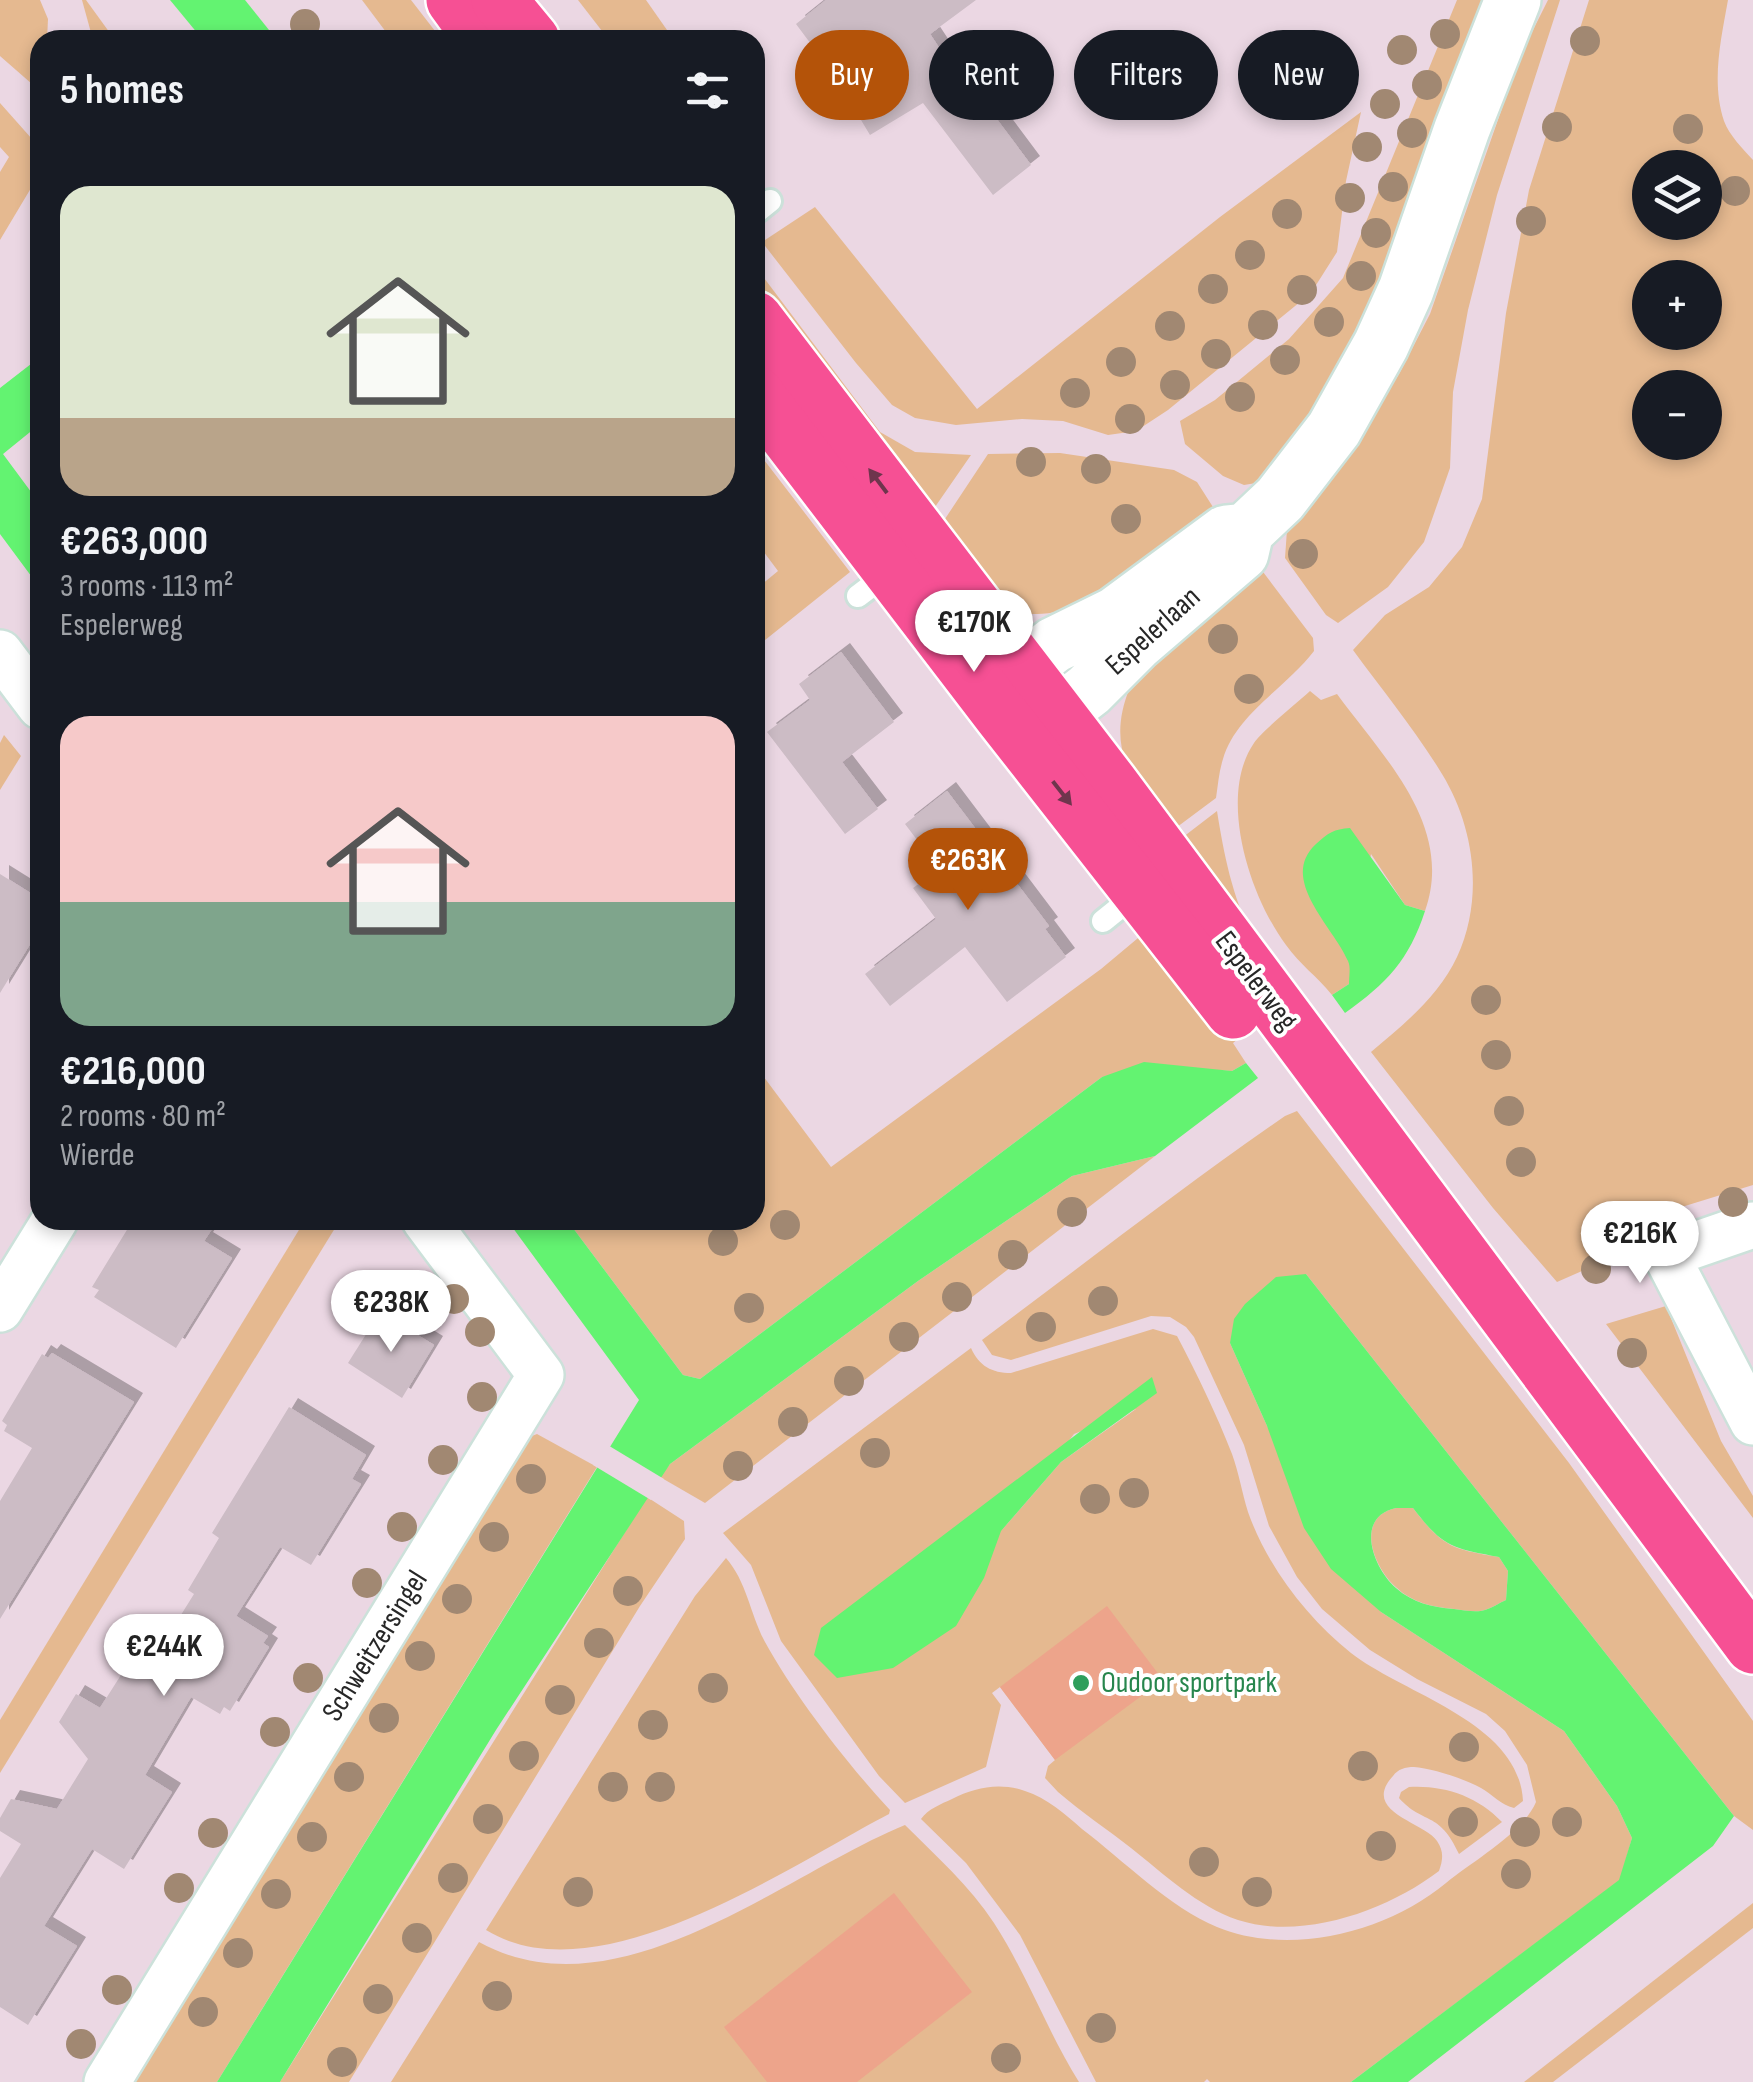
<!DOCTYPE html>
<meta charset="utf-8">
<style>
:root{--surface:#171b24;--page:#20242c;--text:#f1f3f6;--muted:#9ea1a6;--accent:#b45309}
body{margin:0;font-family:"Sofia Sans Condensed",sans-serif;background:var(--page);color:var(--text);height:100vh;display:flex;flex-direction:column;font-size:38px;white-space:nowrap}
*{box-sizing:border-box;margin:0}
p{font-size:32px;color:var(--muted)}
.icon{flex:none;width:55px;height:55px;fill:none;stroke:currentColor;stroke-width:2;stroke-linecap:round;stroke-linejoin:round}
.map{position:relative;flex:1;overflow:hidden}
.panel{position:absolute;left:30px;top:30px;width:735px;height:1200px;display:flex;flex-direction:column;background:var(--surface);border-radius:30px;box-shadow:0 5px 15px #0003}
.panel>*{flex:none}
.top-card{position:absolute;left:795px;top:30px;width:808px;height:90px;display:flex;gap:20px}
.controls{position:absolute;left:1632px;top:150px;display:grid;gap:20px}
.controls a{display:grid;place-items:center;width:90px;height:90px;border-radius:50%;background:var(--surface);box-shadow:0 5px 15px #0003;font-size:50px}
.price{position:absolute;translate:-50% -85px;padding:0 22px;border-radius:35px;background:#fff;color:#222;font-size:32px;line-height:65px;filter:drop-shadow(0 2px 5px #0008)}
.price::after{content:'';position:absolute;left:50%;top:60px;width:30px;height:22px;margin-left:-15px;background:inherit;clip-path:polygon(0 0,100% 0,50% 100%)}
.price.current{background:var(--accent);color:#fff}
ul{padding:0;list-style:none}
li{display:grid;align-content:center;gap:20px;height:530px;padding:0 30px}
li span{display:grid;place-items:center;height:310px;border-radius:30px;color:#555}
li>.icon{margin-inline-start:auto}
span .icon{width:180px;height:180px;fill:#fffc;stroke-width:1}
li b{font-size:42px}
h2{display:flex;justify-content:space-between;align-items:center;height:120px;padding:0 30px;font-size:42px}
.tag{padding:0 35px;border-radius:45px;background:var(--surface);box-shadow:0 5px 15px #0003;font-size:35px;line-height:90px}
.tag.current{background:var(--accent);color:#fff}
.map>svg:first-child{display:block}
</style>
<div class="map">
<svg width="1753" height="2082" viewBox="0 0 1753 2082">
<defs>
<filter id="shadow"><feDropShadow dx="9" dy="-9" stdDeviation="0" flood-color="#0004"/></filter>
</defs>
<rect width="100%" height="100%" fill="#ebd7e3"/>
<!-- green -->
<g fill="#e5b990" fill-rule="evenodd">
<path d="M 0,0 L 40,0 L 48,19 L 47,40 L 40,40 L 40,91 L 0,56 Z"/>
<path d="M 82,0 L 86,0 L 115,40 L 93,40 Z"/>
<path d="M 362,0 L 411,0 L 442,40 L 392,40 Z"/>
<path d="M 578,0 L 646,0 L 674,40 L 609,40 Z"/>
<path d="M 1457,0 L 1491,0 L 1391,283 L 1330,392 L 1262,482 L 1244,485 L 1223,476 L 1185,444 L 1180,421 L 1215,400 L 1289,339 L 1343,278 Z"/>
<path d="M 1548,0 L 1560,0 L 1497,195 L 1468,310 L 1453,392 L 1450,468 L 1424,542 L 1388,587 L 1338,623 L 1326,615 L 1285,558 L 1287,530 L 1346,457 L 1399,374 L 1430,314 L 1521,54 Z"/>
<path d="M 1589,0 L 1728,0 C 1721,39 1711,82 1724,121 C 1729,135 1743,149 1753,160 L 1753,1185 L 1646,1218 L 1632,1249 L 1557,1282 L 1493,1208 L 1371,1052 C 1403,1025 1439,996 1457,957 C 1484,899 1475,828 1442,774 C 1416,731 1383,691 1353,650 L 1385,615 L 1429,587 L 1462,547 L 1482,499 L 1506,313 L 1529,190 ZM 1650,168 L 1705,168 L 1705,222 L 1650,222 ZM 1650,278 L 1705,278 L 1705,332 L 1650,332 ZM 1650,388 L 1705,388 L 1705,442 L 1650,442 Z"/>
<path d="M 0,103 L 40,148 L 40,173 L 0,240 L 0,172 L 9,157 L 0,147 Z"/>
<path d="M 1361,112 L 1346,181 L 1337,252 L 1311,293 L 1168,410 L 1136,431 L 1108,435 L 1063,421 L 1022,419 L 956,425 L 915,418 L 892,405 L 856,363 L 762,242 L 815,207 L 977,409 L 1220,217 Z"/>
<path d="M 755,266 L 880,432 L 915,452 L 971,455 L 926,520 L 755,301 Z"/>
<path d="M 755,448 L 850,572 L 755,648 L 755,590 L 778,571 L 755,540 Z"/>
<path d="M 1060,453 L 1174,470 L 1197,482 L 1220,518 C 1178,550 1059,643 1006,605 C 984,589 957,552 937,531 L 988,454 Z"/>
<path d="M 1254,560 L 1313,638 L 1314,651 C 1287,687 1236,714 1223,759 C 1219,771 1218,785 1216,798 L 1165,836 C 1135,781 1104,751 1130,687 Z"/>
<path d="M 1310,691 L 1321,700 L 1337,694 C 1383,757 1455,826 1425,911 L 1405,905 L 1371,854 L 1349,984 L 1332,995 C 1317,976 1300,965 1286,945 C 1250,897 1217,797 1254,743 C 1263,730 1296,704 1310,691 Z"/>
<path d="M 4,735 L 21,756 L 0,790 L 0,743 Z"/>
<path d="M 1217,811 C 1224,855 1232,895 1252,936 L 1174,844 Z"/>
<path d="M 1150,928 L 1239,1038 L 1233,1043 L 1246,1063 L 1232,1071 L 1193,1069 L 1102,1077 L 700,1379 L 683,1375 L 567,1220 L 755,1220 L 755,1065 L 831,1167 L 1101,969 Z"/>
<path d="M 1297,1111 L 1569,1463 L 1753,1721 L 1753,1830 L 1734,1816 L 1306,1274 L 1230,1343 L 1267,1426 L 1381,1612 L 1564,1731 L 1617,1806 L 1632,1838 L 1620,1880 L 1351,2082 L 1210,2082 L 1207,2079 L 1204,2082 L 1096,2082 L 1020,1935 L 966,1863 L 921,1819 C 928,1809 941,1804 952,1799 C 975,1787 1000,1782 1025,1791 C 1047,1798 1065,1814 1082,1829 C 1123,1860 1170,1908 1217,1927 C 1290,1957 1387,1932 1446,1883 C 1473,1861 1523,1833 1536,1802 L 1527,1765 L 1505,1731 L 1486,1714 L 1417,1679 L 1370,1650 L 1322,1609 L 1297,1577 L 1269,1526 L 1244,1445 L 1194,1337 L 1186,1327 L 1170,1317 L 1151,1316 L 1011,1360 L 992,1355 L 982,1340 C 1083,1265 1182,1187 1285,1116 Z"/>
<path d="M 1155,1156 L 705,1503 L 660,1477 L 670,1464 L 918,1281 L 1072,1176 Z"/>
<path d="M 305,1220 L 340,1220 L 0,1773 L 0,1720 Z"/>
<path d="M 1666,1306 L 1721,1441 L 1753,1496 L 1753,1518 L 1606,1324 Z"/>
<path d="M 1153,1329 L 1177,1336 C 1197,1374 1216,1413 1232,1454 C 1239,1473 1242,1493 1248,1512 C 1267,1566 1307,1618 1351,1653 C 1405,1695 1519,1722 1523,1801 L 1514,1808 C 1501,1805 1492,1794 1481,1788 C 1465,1779 1431,1768 1414,1767 C 1405,1767 1398,1769 1393,1776 C 1360,1812 1425,1822 1437,1841 C 1444,1851 1443,1860 1439,1871 C 1388,1910 1303,1941 1238,1920 C 1197,1906 1164,1874 1131,1848 C 1107,1829 1081,1812 1058,1792 L 1045,1778 L 1048,1766 L 1055,1760 L 1000,1687 L 992,1693 L 1001,1705 L 986,1767 L 905,1803 L 879,1776 L 781,1641 L 751,1565 L 723,1533 L 971,1348 C 979,1366 992,1373 1011,1373 ZM 1136,1409 L 1061,1462 L 1001,1531 L 1074,1434 Z"/>
<path d="M 537,1434 L 597,1467 L 217,2082 L 127,2082 L 527,1438 Z"/>
<path d="M 647,1497 L 684,1521 L 685,1539 L 640,1606 L 349,2082 L 280,2082 Z"/>
<path d="M 1396,1508 L 1413,1508 C 1443,1547 1451,1549 1499,1557 L 1508,1571 L 1506,1600 C 1499,1603 1492,1608 1485,1610 C 1476,1613 1464,1610 1454,1609 C 1433,1607 1413,1603 1397,1588 C 1373,1568 1354,1517 1396,1508 Z"/>
<path d="M 726,1558 C 747,1582 750,1614 765,1642 C 794,1695 848,1765 890,1810 L 889,1814 C 789,1866 598,1999 486,1930 L 695,1596 Z"/>
<path d="M 1409,1787 C 1444,1785 1477,1796 1502,1822 L 1459,1854 C 1439,1810 1423,1825 1399,1798 L 1401,1792 Z"/>
<path d="M 905,1825 C 936,1856 970,1886 994,1923 C 1027,1974 1047,2031 1079,2082 L 391,2082 L 479,1942 C 617,2018 781,1876 905,1825 Z"/>
<path d="M 1753,1903 L 1753,1928 L 1553,2082 L 1524,2082 Z"/>
</g>
<!-- pitch -->
<g fill="#eda48b">
<path d="M 1107,1606 L 1163,1680 L 1055,1760 L 1000,1687 Z"/>
<path d="M 894,1893 L 972,1992 L 857,2082 L 767,2082 L 724,2027 Z"/>
</g>
<!-- water -->
<g fill="#63f371" fill-rule="evenodd">
<path d="M 170,0 L 245,0 L 277,40 L 203,40 Z"/>
<path d="M 40,357 L 40,424 L 3,454 L 40,504 L 40,588 L 0,534 L 0,388 Z"/>
<path d="M 1350,828 L 1405,905 L 1425,911 C 1409,960 1387,983 1345,1013 L 1332,995 L 1349,984 C 1349,976 1351,967 1348,961 C 1333,926 1278,879 1316,844 C 1328,833 1334,829 1350,828 Z"/>
<path d="M 1144,1062 L 1232,1071 L 1246,1063 L 1258,1078 L 1155,1156 L 1072,1176 L 918,1281 L 670,1464 L 496,1730 L 280,2082 L 217,2082 L 639,1400 L 507,1220 L 567,1220 L 683,1375 L 700,1379 L 1102,1077 Z"/>
<path d="M 1306,1274 L 1734,1816 L 1713,1846 L 1408,2082 L 1351,2082 L 1619,1880 L 1632,1838 L 1617,1806 L 1564,1731 L 1381,1612 L 1331,1569 L 1304,1528 L 1267,1426 L 1230,1343 L 1234,1319 L 1245,1304 L 1276,1277 ZM 1396,1508 L 1413,1508 C 1443,1547 1451,1548 1499,1557 L 1508,1571 L 1506,1600 C 1499,1603 1492,1608 1485,1610 C 1476,1613 1464,1610 1454,1609 C 1432,1607 1413,1603 1396,1588 C 1373,1568 1354,1517 1396,1508 Z"/>
<path d="M 1152,1377 L 1157,1393 L 1061,1462 L 1001,1531 L 984,1578 L 956,1626 L 893,1668 L 837,1678 L 814,1655 L 821,1628 Z"/>
</g>
<!-- pier -->
<path fill="#ebd7e3" d="M 606,1444 L 664,1479 L 651,1500 L 593,1465 Z"/>
<!-- building -->
<g fill="#ccbcc5" filter="url(#shadow)">
<path d="M 826,0 L 976,0 L 930,34 L 978,107 L 984,102 L 1031,165 L 993,195 L 923,103 L 870,135 L 852,105 L 855,103 L 796,24 Z"/>
<path d="M 841,652 L 894,722 L 842,762 L 878,809 L 845,834 L 767,732 L 810,700 L 799,684 Z"/>
<path d="M 947,791 L 1049,926 L 1045,929 L 1066,957 L 1007,1002 L 965,947 L 890,1006 L 865,974 L 936,919 L 913,888 L 939,869 L 905,824 Z"/>
<path d="M 0,874 L 40,899 L 40,928 L 0,993 Z"/>
<path d="M 133,1220 L 218,1220 L 204,1241 L 232,1258 L 176,1348 L 94,1297 L 99,1290 L 92,1287 Z"/>
<path d="M 380,1312 L 434,1345 L 402,1398 L 348,1363 Z"/>
<path d="M 52,1353 L 134,1402 L 0,1619 L 0,1501 L 32,1448 L 4,1431 L 7,1425 L 2,1421 L 42,1354 L 48,1358 Z"/>
<path d="M 289,1407 L 366,1455 L 352,1479 L 361,1484 L 311,1565 L 280,1547 L 236,1616 L 268,1636 L 263,1643 L 269,1647 L 230,1711 L 224,1707 L 220,1714 L 191,1697 L 145,1775 L 172,1792 L 124,1869 L 92,1849 L 44,1926 L 77,1946 L 28,2025 L 0,2007 L 0,1878 L 21,1844 L 0,1831 L 0,1818 L 11,1799 L 57,1809 L 88,1759 L 59,1722 L 76,1694 L 100,1708 L 140,1645 L 156,1655 L 194,1594 L 188,1590 L 219,1538 L 212,1533 Z"/>
</g>
<g fill="none" stroke-linecap="round" stroke-linejoin="round">
<defs>
<g id="service">
<path d="M 755,213 L 770,201"/>
<path d="M 858,596 L 891,571"/>
<path d="M 1103,921 L 1139,892"/>
</g>
<g id="minor">
<path d="M 0,653 L 40,706"/>
<path d="M 1753,1225 L 1666,1255 L 1753,1422"/>
<path d="M 0,1309 L 55,1220"/>
<path d="M 107,2082 L 541,1375 L 425,1220"/>
</g>
<path id="secondary" d="M 1246,531 L 1226,533 L 1115,615 L 1054,645 L 1024,668 L 1002,716 L 1058,714 L 1089,690 L 1135,644 L 1241,553 L 1246,531 L 1280,499 L 1334,429 L 1381,345 L 1406,290 L 1462,129 L 1513,0"/>
<g id="primary">
<path d="M 454,0 L 483,40"/>
<path d="M 499,0 L 532,40"/>
<path d="M 755,319 L 1110,783 L 1753,1646"/>
<path d="M 755,393 L 1002,716 L 1233,1011"/>
</g>
</defs>
<!-- service casing -->
<use href="#service" stroke="#cce1da" stroke-width="28"/>
<!-- minor casing -->
<use href="#minor" stroke="#cce1da" stroke-width="50"/>
<!-- secondary casing -->
<use href="#secondary" stroke="#cce1da" stroke-width="60"/>
<!-- primary casing -->
<use href="#primary" stroke="#fff" stroke-width="60"/>
<!-- service -->
<use href="#service" stroke="#fff" stroke-width="22"/>
<!-- minor -->
<use href="#minor" stroke="#fff" stroke-width="45"/>
<!-- secondary -->
<use href="#secondary" stroke="#fff" stroke-width="55"/>
<!-- primary -->
<use href="#primary" stroke="#f65094" stroke-width="55"/>
</g>
<!-- trees -->
<g fill="#a18872">
<circle cx="305" cy="24" r="15"/>
<circle cx="1445" cy="34" r="15"/>
<circle cx="1585" cy="41" r="15"/>
<circle cx="1402" cy="50" r="15"/>
<circle cx="1427" cy="85" r="15"/>
<circle cx="1385" cy="104" r="15"/>
<circle cx="1557" cy="127" r="15"/>
<circle cx="1688" cy="129" r="15"/>
<circle cx="1412" cy="133" r="15"/>
<circle cx="1367" cy="147" r="15"/>
<circle cx="1393" cy="187" r="15"/>
<circle cx="1735" cy="191" r="15"/>
<circle cx="1350" cy="198" r="15"/>
<circle cx="1287" cy="214" r="15"/>
<circle cx="1531" cy="221" r="15"/>
<circle cx="1376" cy="233" r="15"/>
<circle cx="1250" cy="255" r="15"/>
<circle cx="1361" cy="276" r="15"/>
<circle cx="1213" cy="289" r="15"/>
<circle cx="1302" cy="290" r="15"/>
<circle cx="1329" cy="322" r="15"/>
<circle cx="1263" cy="325" r="15"/>
<circle cx="1170" cy="326" r="15"/>
<circle cx="1216" cy="354" r="15"/>
<circle cx="1285" cy="360" r="15"/>
<circle cx="1121" cy="362" r="15"/>
<circle cx="1175" cy="385" r="15"/>
<circle cx="1075" cy="393" r="15"/>
<circle cx="1240" cy="397" r="15"/>
<circle cx="1130" cy="419" r="15"/>
<circle cx="1031" cy="462" r="15"/>
<circle cx="1096" cy="469" r="15"/>
<circle cx="1126" cy="519" r="15"/>
<circle cx="1303" cy="554" r="15"/>
<circle cx="1223" cy="639" r="15"/>
<circle cx="1249" cy="689" r="15"/>
<circle cx="1486" cy="1000" r="15"/>
<circle cx="1496" cy="1055" r="15"/>
<circle cx="1509" cy="1111" r="15"/>
<circle cx="1521" cy="1162" r="15"/>
<circle cx="1733" cy="1202" r="15"/>
<circle cx="1072" cy="1212" r="15"/>
<circle cx="785" cy="1225" r="15"/>
<circle cx="1666" cy="1226" r="15"/>
<circle cx="723" cy="1241" r="15"/>
<circle cx="1013" cy="1255" r="15"/>
<circle cx="1596" cy="1269" r="15"/>
<circle cx="957" cy="1297" r="15"/>
<circle cx="454" cy="1299" r="15"/>
<circle cx="1103" cy="1301" r="15"/>
<circle cx="749" cy="1308" r="15"/>
<circle cx="1041" cy="1327" r="15"/>
<circle cx="480" cy="1332" r="15"/>
<circle cx="904" cy="1337" r="15"/>
<circle cx="1632" cy="1353" r="15"/>
<circle cx="849" cy="1381" r="15"/>
<circle cx="482" cy="1397" r="15"/>
<circle cx="793" cy="1422" r="15"/>
<circle cx="875" cy="1453" r="15"/>
<circle cx="443" cy="1460" r="15"/>
<circle cx="738" cy="1466" r="15"/>
<circle cx="531" cy="1479" r="15"/>
<circle cx="1134" cy="1493" r="15"/>
<circle cx="1095" cy="1499" r="15"/>
<circle cx="402" cy="1527" r="15"/>
<circle cx="494" cy="1537" r="15"/>
<circle cx="367" cy="1583" r="15"/>
<circle cx="628" cy="1591" r="15"/>
<circle cx="457" cy="1599" r="15"/>
<circle cx="599" cy="1643" r="15"/>
<circle cx="420" cy="1656" r="15"/>
<circle cx="308" cy="1678" r="15"/>
<circle cx="713" cy="1688" r="15"/>
<circle cx="560" cy="1700" r="15"/>
<circle cx="384" cy="1718" r="15"/>
<circle cx="653" cy="1725" r="15"/>
<circle cx="275" cy="1732" r="15"/>
<circle cx="1464" cy="1747" r="15"/>
<circle cx="524" cy="1756" r="15"/>
<circle cx="1363" cy="1766" r="15"/>
<circle cx="349" cy="1777" r="15"/>
<circle cx="613" cy="1787" r="15"/>
<circle cx="660" cy="1787" r="15"/>
<circle cx="488" cy="1819" r="15"/>
<circle cx="1463" cy="1822" r="15"/>
<circle cx="1567" cy="1822" r="15"/>
<circle cx="1525" cy="1832" r="15"/>
<circle cx="213" cy="1833" r="15"/>
<circle cx="312" cy="1837" r="15"/>
<circle cx="1381" cy="1846" r="15"/>
<circle cx="1204" cy="1862" r="15"/>
<circle cx="1516" cy="1874" r="15"/>
<circle cx="453" cy="1878" r="15"/>
<circle cx="179" cy="1888" r="15"/>
<circle cx="578" cy="1892" r="15"/>
<circle cx="1257" cy="1892" r="15"/>
<circle cx="276" cy="1894" r="15"/>
<circle cx="417" cy="1938" r="15"/>
<circle cx="238" cy="1953" r="15"/>
<circle cx="117" cy="1990" r="15"/>
<circle cx="497" cy="1996" r="15"/>
<circle cx="378" cy="1999" r="15"/>
<circle cx="203" cy="2012" r="15"/>
<circle cx="1101" cy="2028" r="15"/>
<circle cx="81" cy="2044" r="15"/>
<circle cx="1006" cy="2058" r="15"/>
<circle cx="342" cy="2062" r="15"/>
</g>
<!-- one-way arrows -->
<defs><path id="oneway-solid" d="M-6-.8H1V-3.2L6.5 0L1 3.2V.8H-6Z" transform="scale(2.5)"/></defs>
<g fill="#6f354d">
<use href="#oneway-solid" transform="translate(878 481) rotate(-127)"/>
<use href="#oneway-solid" transform="translate(1062 793) rotate(52)"/>
</g>
<!-- markers -->
<circle fill="#2e9e5b" stroke="#fff" stroke-width="4" cx="1081" cy="1683" r="10"/>
<g text-anchor="middle" dominant-baseline="central" stroke-width="8" stroke-linejoin="round" paint-order="stroke">
<!-- street labels -->
<g font-size="30" fill="#272727" stroke="#fff">
<text transform="translate(1153 631) rotate(-42)">Espelerlaan</text>
<text transform="translate(1256 981) rotate(53)">Espelerweg</text>
<text transform="translate(375 1646) rotate(-58)">Schweitzersingel</text>
</g>
<!-- leisure labels -->
<g font-size="30" fill="#27864d" stroke="#fff" text-anchor="start">
<text x="1101" y="1683">Oudoor sportpark</text>
</g>
</g>
</svg>
<div class="controls">
<a><svg class="icon" aria-label="layers" viewBox="0 0 24 24"><path d="M12 4l9 5-9 5-9-5zM3 14l9 5 9-5"/></svg></a>
<a>+</a>
<a>−</a>
</div>
<b class="price" style="left:974px;top:675px">€170K</b>
<b class="price current" style="left:968px;top:913px">€263K</b>
<b class="price" style="left:1640px;top:1286px">€216K</b>
<b class="price" style="left:391px;top:1355px">€238K</b>
<b class="price" style="left:164px;top:1699px">€244K</b>
<div class="top-card">
<a class="tag current">Buy</a>
<a class="tag">Rent</a>
<a class="tag">Filters</a>
<a class="tag">New</a>
</div>
<section class="panel">
<h2>5 homes<svg class="icon" aria-label="filters" viewBox="0 0 24 24"><path d="M4 7h16M4 17h16"/><circle cx="9" cy="7" r="2"/><circle cx="15" cy="17" r="2"/></svg></h2>
<ul>
<li><span style="background:linear-gradient(#dfe7d0 75%,#b9a48a 0)"><svg class="icon" aria-label="home" viewBox="0 0 24 24"><path d="M3 11l9-7 9 7M6 9v11h12V9"/></svg></span><div><b>€263,000</b><p>3 rooms · 113 m²</p><p>Espelerweg</p></div></li>
<li><span style="background:linear-gradient(#f6c9c9 60%,#7fa58c 0)"><svg class="icon" aria-label="home" viewBox="0 0 24 24"><path d="M3 11l9-7 9 7M6 9v11h12V9"/></svg></span><div><b>€216,000</b><p>2 rooms · 80 m²</p><p>Wierde</p></div></li>
</ul>
</section>
</div>
